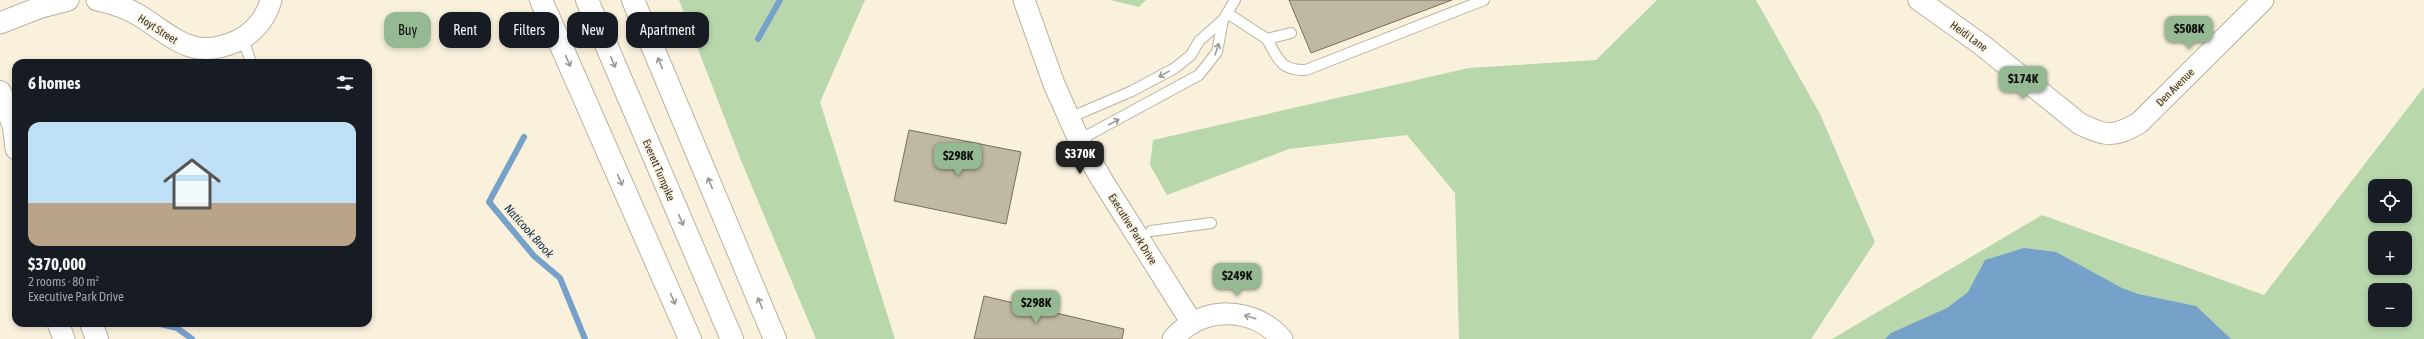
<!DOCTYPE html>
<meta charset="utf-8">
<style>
:root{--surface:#171b24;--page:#242831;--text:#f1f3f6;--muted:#9ea1a6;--line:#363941;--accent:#95b993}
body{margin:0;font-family:"Asap Condensed",sans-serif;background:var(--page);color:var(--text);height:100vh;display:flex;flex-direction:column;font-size:15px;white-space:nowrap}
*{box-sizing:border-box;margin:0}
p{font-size:13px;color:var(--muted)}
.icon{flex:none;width:22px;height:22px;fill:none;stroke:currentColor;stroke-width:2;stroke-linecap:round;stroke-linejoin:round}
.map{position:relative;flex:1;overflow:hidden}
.panel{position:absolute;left:12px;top:59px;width:360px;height:268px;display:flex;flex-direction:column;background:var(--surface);border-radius:12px;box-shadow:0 2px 6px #0003}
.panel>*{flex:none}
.hud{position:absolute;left:384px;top:12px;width:380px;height:36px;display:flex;gap:8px}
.controls{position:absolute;left:2368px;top:179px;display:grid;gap:8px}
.controls a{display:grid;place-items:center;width:44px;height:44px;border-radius:8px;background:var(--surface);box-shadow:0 2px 6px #0003;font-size:20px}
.price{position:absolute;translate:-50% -34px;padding:0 9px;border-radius:8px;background:var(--accent);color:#111;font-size:13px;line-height:26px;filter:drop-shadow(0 1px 2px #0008)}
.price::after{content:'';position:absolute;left:50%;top:24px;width:12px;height:9px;margin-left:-6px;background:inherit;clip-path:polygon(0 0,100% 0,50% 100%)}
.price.active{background:#222;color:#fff}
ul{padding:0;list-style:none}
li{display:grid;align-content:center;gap:8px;height:212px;padding:0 16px}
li+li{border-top:1px solid var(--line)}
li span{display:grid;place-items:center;height:124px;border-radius:12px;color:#555}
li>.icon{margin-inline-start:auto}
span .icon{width:72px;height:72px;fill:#fffc;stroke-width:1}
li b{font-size:17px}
h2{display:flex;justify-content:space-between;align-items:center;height:48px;padding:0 16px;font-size:17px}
.pill{padding:0 14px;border-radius:12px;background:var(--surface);box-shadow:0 2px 6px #0003;font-size:14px;line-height:36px}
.pill.active{background:var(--accent);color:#111}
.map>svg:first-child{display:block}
</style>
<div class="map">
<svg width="2424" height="339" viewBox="0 0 2424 339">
<rect width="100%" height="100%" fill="#faf1dc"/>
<!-- green -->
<g fill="#b8d7ac" fill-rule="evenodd">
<path d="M 679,0 L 865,0 L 820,102 L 895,339 L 816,339 L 742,163 Z"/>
<path d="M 1110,0 L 1146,0 L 1139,7 Z"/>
<path d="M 1657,0 L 1756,0 L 1820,114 L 1875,242 L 1811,339 L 1459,339 L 1455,193 L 1407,135 L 1289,149 L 1167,195 L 1150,165 L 1153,140 L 1469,68 L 1596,60 Z"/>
<path d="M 2424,87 L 2424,339 L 1832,339 L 2042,215 L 2264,295 ZM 2375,186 L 2405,186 L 2405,216 L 2375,216 ZM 2375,238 L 2405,238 L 2405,268 L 2375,268 ZM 2375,290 L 2405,290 L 2405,320 L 2375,320 Z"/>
</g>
<!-- water -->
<path fill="#76a1c8" d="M 2024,248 L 2056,252 L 2122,288 L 2138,294 L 2196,306 L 2231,339 L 1885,339 L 1891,333 L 1947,308 L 1968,292 L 1985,260 Z"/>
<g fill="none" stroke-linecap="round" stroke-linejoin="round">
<!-- stream -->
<g stroke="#76a1c8" stroke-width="6">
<path d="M 758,39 L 780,0"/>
<path d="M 524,137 L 489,202 L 534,256 L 560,278 L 585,339"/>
<path d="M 156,323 L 177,328 L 192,339"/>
</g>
</g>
<!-- building -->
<g fill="#bfb8a3" stroke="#766f5c">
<path d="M 1289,0 L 1452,0 L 1311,53 Z"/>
<path d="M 909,130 L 1021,152 L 1006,224 L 894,201 Z"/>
<path d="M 984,296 L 1124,329 L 1122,339 L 974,339 Z"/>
</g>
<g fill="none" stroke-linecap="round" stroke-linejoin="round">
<defs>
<g id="service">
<path d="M 1227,13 L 1267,39 L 1291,33"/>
<path d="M 243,38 L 251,63"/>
<path d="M 1267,39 C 1278,59 1281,71 1306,70 L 1484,0"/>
<path d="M 1069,118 L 1132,91 L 1175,68 L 1191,55 L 1199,41 L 1223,20 L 1235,0"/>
<path d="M 1079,140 L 1199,75 L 1217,52 L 1223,20"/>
<path d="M 1151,231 L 1211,223"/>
</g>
<g id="minor">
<path d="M 97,0 C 112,3 127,8 140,16 C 175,38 193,61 237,41 C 254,33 266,18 271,0"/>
<path d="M 1024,0 L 1054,84 L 1079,140 L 1102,180 L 1192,323"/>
<path d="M 1919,0 L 1982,45 L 2080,124 C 2107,137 2114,137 2139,123 L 2263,0"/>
<path d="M 0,23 L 41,7 L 68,0"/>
<path d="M 13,123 L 16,149"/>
<path d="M 58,323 L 64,339"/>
<path d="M 1173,339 C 1202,305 1253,306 1282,339"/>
</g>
<g id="primary">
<path d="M 0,92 L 16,131"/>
<path d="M 91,323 L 97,339"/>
</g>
<g id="motorway">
<path d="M 541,0 L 690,339"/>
<path d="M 587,0 L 732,339"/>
<path d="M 633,0 L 775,339"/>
</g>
</defs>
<!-- service casing -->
<use href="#service" stroke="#bab29e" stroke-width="12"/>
<!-- minor casing -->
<use href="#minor" stroke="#bab29e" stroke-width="23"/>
<!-- primary casing -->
<use href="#primary" stroke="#bab29e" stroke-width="24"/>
<!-- motorway casing -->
<use href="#motorway" stroke="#bab29e" stroke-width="24"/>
<!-- service -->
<use href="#service" stroke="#fff" stroke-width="10"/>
<!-- minor -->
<use href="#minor" stroke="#fff" stroke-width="21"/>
<!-- primary -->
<use href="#primary" stroke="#fff" stroke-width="22"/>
<!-- motorway -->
<use href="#motorway" stroke="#fff" stroke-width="22"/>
</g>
<!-- one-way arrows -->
<defs><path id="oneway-shaft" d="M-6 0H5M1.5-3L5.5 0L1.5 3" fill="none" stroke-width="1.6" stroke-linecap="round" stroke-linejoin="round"/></defs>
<g stroke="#999893">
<use href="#oneway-shaft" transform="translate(1217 49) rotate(-72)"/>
<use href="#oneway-shaft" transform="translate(568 61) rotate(66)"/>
<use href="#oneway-shaft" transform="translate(613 62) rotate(67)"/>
<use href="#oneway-shaft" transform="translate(660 63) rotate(-113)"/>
<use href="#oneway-shaft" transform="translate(1164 74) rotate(151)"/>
<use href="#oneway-shaft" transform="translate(1114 122) rotate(-28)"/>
<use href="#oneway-shaft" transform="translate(620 180) rotate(66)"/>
<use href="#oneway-shaft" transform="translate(710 183) rotate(-113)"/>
<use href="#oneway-shaft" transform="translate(681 220) rotate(67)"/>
<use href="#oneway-shaft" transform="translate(673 299) rotate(66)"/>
<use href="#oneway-shaft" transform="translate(760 303) rotate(-113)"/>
<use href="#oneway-shaft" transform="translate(1250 317) rotate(-162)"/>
</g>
<g text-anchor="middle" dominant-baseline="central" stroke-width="3" stroke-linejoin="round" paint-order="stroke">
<!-- street labels -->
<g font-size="11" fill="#333027" stroke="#faf1dc">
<text transform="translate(158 29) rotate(33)">Hoyt Street</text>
<text transform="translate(1969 36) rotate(36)">Heidi Lane</text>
<text transform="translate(2175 87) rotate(-45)">Den Avenue</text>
<text transform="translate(659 170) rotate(67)">Everett Turnpike</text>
<text transform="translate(1133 229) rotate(58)">Executive Park Drive</text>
</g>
<!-- water labels -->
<g font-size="12" font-style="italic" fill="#10314c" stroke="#faf1dc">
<text transform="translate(529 231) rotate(48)">Naticook Brook</text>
</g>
</g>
</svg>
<div class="controls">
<a><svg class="icon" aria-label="locate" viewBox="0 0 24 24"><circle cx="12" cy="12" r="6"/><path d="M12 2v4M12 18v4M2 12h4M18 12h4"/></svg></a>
<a>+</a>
<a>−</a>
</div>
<b class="price" style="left:2189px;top:50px">$508K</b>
<b class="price" style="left:2023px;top:100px">$174K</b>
<b class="price active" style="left:1080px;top:175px">$370K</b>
<b class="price" style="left:958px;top:177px">$298K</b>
<b class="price" style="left:1237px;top:297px">$249K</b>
<b class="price" style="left:1036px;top:324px">$298K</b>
<div class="hud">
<a class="pill active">Buy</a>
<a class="pill">Rent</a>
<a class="pill">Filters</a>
<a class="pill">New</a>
<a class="pill">Apartment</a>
</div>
<section class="panel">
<h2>6 homes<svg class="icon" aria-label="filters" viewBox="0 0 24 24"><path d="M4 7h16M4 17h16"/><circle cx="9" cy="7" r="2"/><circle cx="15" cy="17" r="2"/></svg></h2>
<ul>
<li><span style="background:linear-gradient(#bfe0f5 65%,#b9a48a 0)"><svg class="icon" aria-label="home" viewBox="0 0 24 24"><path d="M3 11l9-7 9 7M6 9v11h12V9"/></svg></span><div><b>$370,000</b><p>2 rooms · 80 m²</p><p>Executive Park Drive</p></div></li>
</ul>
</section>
</div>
